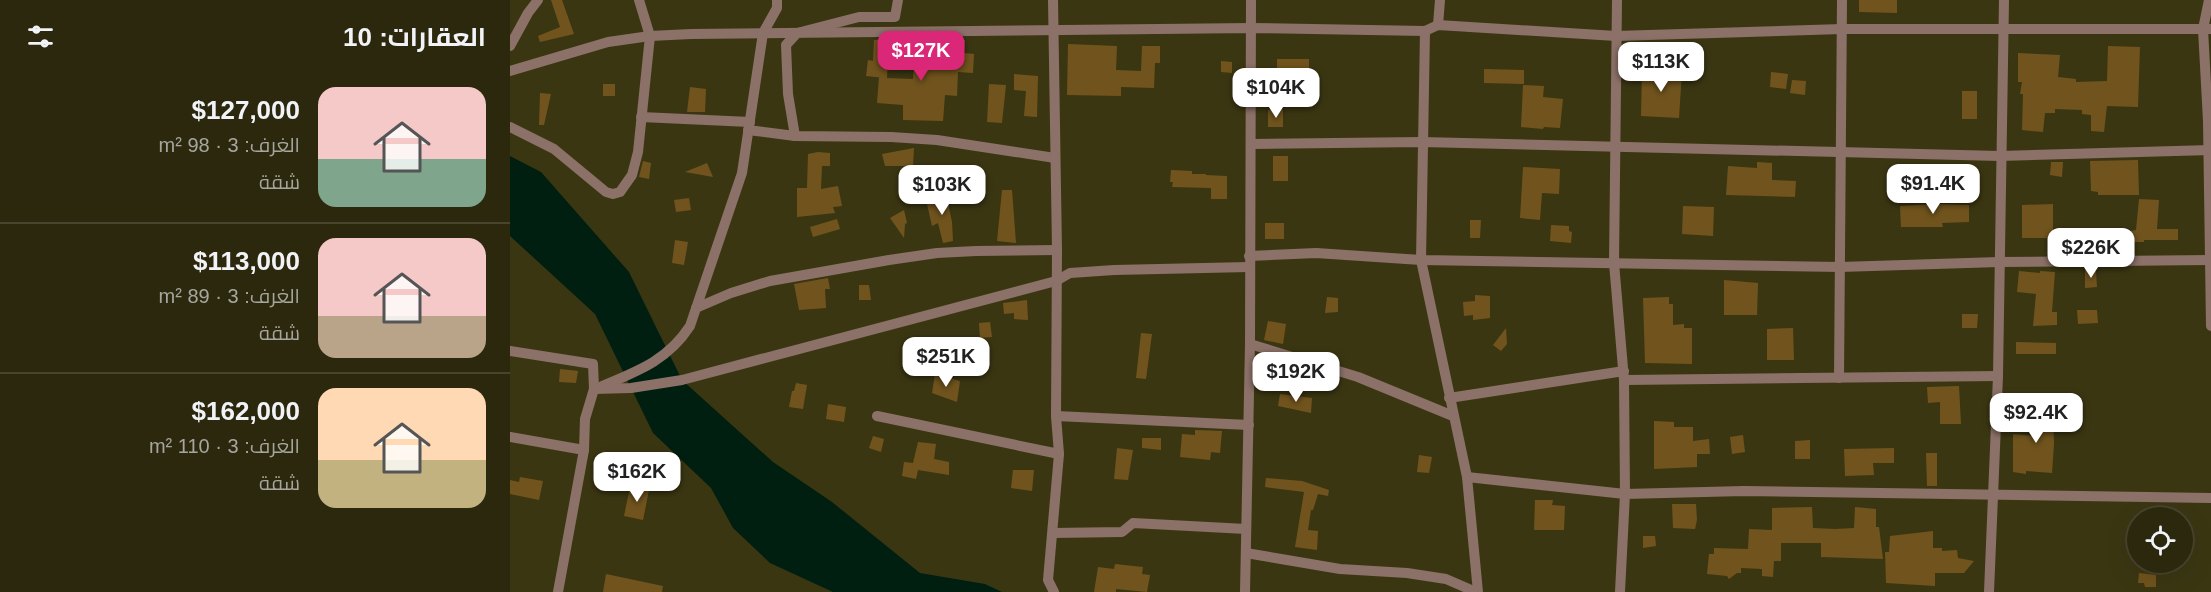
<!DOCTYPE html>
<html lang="ar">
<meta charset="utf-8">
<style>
:root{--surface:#2c280e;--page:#38341c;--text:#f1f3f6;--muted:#a6a69e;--line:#48442e;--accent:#db2777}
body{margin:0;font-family:Arial,Cairo,sans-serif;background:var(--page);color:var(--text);direction:rtl;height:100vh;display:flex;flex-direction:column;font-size:22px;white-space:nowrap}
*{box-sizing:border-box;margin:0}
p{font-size:20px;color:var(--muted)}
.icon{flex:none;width:33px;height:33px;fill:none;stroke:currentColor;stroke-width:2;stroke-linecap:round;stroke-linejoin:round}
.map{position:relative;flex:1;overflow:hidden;direction:ltr}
.details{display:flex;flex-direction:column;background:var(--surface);width:510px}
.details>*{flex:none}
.fabs{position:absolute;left:1617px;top:507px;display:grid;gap:12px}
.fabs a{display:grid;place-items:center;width:66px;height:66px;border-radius:50%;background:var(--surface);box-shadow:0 6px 24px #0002,0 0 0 2px var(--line);font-size:30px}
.price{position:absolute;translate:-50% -51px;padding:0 14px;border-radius:12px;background:#fff;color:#222;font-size:20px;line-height:39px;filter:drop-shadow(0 2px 3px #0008)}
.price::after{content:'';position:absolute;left:50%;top:36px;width:18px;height:14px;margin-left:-9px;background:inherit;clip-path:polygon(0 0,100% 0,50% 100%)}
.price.selected{background:var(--accent);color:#fff}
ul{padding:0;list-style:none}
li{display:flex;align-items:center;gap:18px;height:150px;padding:0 24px}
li+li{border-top:2px solid var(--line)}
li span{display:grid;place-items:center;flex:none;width:168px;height:120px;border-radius:18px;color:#555}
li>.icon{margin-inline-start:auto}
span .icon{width:72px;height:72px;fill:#fffc;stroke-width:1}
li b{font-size:26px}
h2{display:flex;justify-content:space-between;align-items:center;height:72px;padding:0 24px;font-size:26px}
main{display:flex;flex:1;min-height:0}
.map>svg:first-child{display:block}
</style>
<main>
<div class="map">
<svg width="1701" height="592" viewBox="0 0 1701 592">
<rect width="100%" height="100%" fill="#3b3612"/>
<!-- water -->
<path fill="#001f10" d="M 0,156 L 31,172 L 119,272 L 172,380 L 263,462 L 322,502 L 410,573 L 475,584 L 492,592 L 323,592 L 260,563 L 223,528 L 201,488 L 143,433 L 85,314 L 0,236 Z"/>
<!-- building -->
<g fill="#71541d">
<path d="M 41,0 L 52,0 L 64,34 L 30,42 L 28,36 L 50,27 Z"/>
<path d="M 1349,0 L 1387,0 L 1387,13 L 1349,12 Z"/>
<path d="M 379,39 L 377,78 L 403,79 L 404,59 L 439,61 L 440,39 L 455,40 L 454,53 L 464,54 L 463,73 L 448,72 L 447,96 L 435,95 L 433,121 L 393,120 L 393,105 L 367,103 L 369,77 L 376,78 L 356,76 L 358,60 L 363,61 L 364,40 Z"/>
<path d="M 558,44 L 607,46 L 606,70 L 631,71 L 632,46 L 650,46 L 650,63 L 645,63 L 644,88 L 611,87 L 611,96 L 557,95 Z"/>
<path d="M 1598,46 L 1630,47 L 1628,107 L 1597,106 L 1594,132 L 1581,131 L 1581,115 L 1572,114 L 1572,110 L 1545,109 L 1545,113 L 1535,113 L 1533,132 L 1512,130 L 1513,94 L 1510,94 L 1512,82 L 1508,82 L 1508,53 L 1550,55 L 1548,77 L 1566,79 L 1566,82 L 1597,81 Z"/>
<rect x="767" y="59" width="32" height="25"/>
<path d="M 711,61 L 722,62 L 722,73 L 711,72 Z"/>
<path d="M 974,69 L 1014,70 L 1014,84 L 974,83 Z"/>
<path d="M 1132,69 L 1172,71 L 1169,118 L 1131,116 Z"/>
<path d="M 1261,72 L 1278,74 L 1276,89 L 1260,87 Z"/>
<path d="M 504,74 L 528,76 L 527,117 L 514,116 L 516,91 L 504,90 Z"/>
<path d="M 1282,80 L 1296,81 L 1295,95 L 1280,93 Z"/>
<rect x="93" y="84" width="12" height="12"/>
<path d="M 479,84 L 496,85 L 492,123 L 477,122 Z"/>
<path d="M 1013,85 L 1034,86 L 1033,97 L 1053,99 L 1050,128 L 1034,127 L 1033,129 L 1011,127 Z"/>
<path d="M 180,87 L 196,89 L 195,112 L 177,112 Z"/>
<rect x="1452" y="91" width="15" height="28"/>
<path d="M 30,93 L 41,94 L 34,125 L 29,125 Z"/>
<rect x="758" y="110" width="15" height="17"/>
<path d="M 404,148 L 403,166 L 375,166 L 372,154 Z"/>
<path d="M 308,152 L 320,153 L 320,166 L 312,166 L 311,189 L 328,186 L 332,206 L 323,207 L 325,213 L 287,217 L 287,188 L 297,188 L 298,154 Z"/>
<rect x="763" y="156" width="15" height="25"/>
<path d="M 1628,160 L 1629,195 L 1588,195 L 1588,192 L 1581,191 L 1580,161 Z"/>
<path d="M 133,161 L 141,163 L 139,179 L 129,177 Z"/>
<path d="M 1247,162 L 1262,163 L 1262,180 L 1286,181 L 1285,197 L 1216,195 L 1218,166 L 1247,168 Z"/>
<path d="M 1541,162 L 1553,162 L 1552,177 L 1540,175 Z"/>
<path d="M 197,163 L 203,177 L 175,172 Z"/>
<path d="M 1013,167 L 1050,169 L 1049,194 L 1032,193 L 1030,220 L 1010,218 Z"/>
<path d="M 661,170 L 682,171 L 682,174 L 696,174 L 696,175 L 717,176 L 717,199 L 701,199 L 701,188 L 662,187 L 663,182 L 660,182 Z"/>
<path d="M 435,188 L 442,222 L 443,241 L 433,243 L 428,223 L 422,226 L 417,204 L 428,201 L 425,191 Z"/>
<path d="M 492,190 L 502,190 L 506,243 L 487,241 Z"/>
<path d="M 179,198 L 181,210 L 166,212 L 164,200 Z"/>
<path d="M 1629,199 L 1649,200 L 1647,229 L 1668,229 L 1668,240 L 1634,240 L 1634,242 L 1621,242 L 1620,231 L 1626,230 Z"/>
<path d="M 1426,204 L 1459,205 L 1459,222 L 1432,223 L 1433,227 L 1391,227 L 1390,206 Z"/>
<path d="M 1543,204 L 1543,238 L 1512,238 L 1512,205 Z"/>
<path d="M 1173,206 L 1204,207 L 1203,236 L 1172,234 Z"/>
<path d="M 394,210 L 397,223 L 395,224 L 394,238 L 380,218 Z"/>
<path d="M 327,219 L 330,229 L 303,237 L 300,227 Z"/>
<path d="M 960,220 L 971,220 L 970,238 L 960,238 Z"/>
<rect x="755" y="223" width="19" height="16"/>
<path d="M 1041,225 L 1059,226 L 1059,231 L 1062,232 L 1061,243 L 1040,241 Z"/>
<path d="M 165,240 L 178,242 L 174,265 L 162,263 Z"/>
<path d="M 1575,270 L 1586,270 L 1587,287 L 1575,288 Z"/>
<path d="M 1509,271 L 1530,273 L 1530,271 L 1545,272 L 1542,312 L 1547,312 L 1547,325 L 1523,326 L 1526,294 L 1507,292 Z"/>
<path d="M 318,278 L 320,289 L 315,289 L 316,308 L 289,310 L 284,284 Z"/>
<path d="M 1214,280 L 1248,283 L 1247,315 L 1214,315 Z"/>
<path d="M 349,285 L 359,285 L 361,300 L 349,300 Z"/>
<path d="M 965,295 L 980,296 L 980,318 L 963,320 L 963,315 L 954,316 L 953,302 L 965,301 Z"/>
<path d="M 817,297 L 828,298 L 828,312 L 815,313 Z"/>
<path d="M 1159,297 L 1159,304 L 1163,304 L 1163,325 L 1174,324 L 1174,328 L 1182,328 L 1182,364 L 1135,363 L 1133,298 Z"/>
<path d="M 517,300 L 518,320 L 504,319 L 504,313 L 494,314 L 493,303 Z"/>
<path d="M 1567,310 L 1587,310 L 1588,323 L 1568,324 Z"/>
<path d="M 1452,314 L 1468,314 L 1467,328 L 1452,328 Z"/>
<path d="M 758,321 L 776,324 L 773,344 L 754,340 Z"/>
<path d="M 480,322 L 482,337 L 470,338 L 469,323 Z"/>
<path d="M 996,328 L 997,344 L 991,351 L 983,345 Z"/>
<path d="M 1283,328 L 1284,360 L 1257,360 L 1257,329 Z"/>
<path d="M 631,333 L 642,334 L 636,379 L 626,378 Z"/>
<path d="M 1506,342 L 1546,343 L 1546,354 L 1506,354 Z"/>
<path d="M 50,369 L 68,371 L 66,383 L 49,382 Z"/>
<path d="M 425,374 L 450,381 L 447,402 L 422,393 Z"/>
<path d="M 286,383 L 297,385 L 293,409 L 279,407 L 282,391 L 284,391 Z"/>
<path d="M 1449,386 L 1451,424 L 1430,424 L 1430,402 L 1418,403 L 1417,387 Z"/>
<path d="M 770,394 L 802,398 L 801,413 L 768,406 Z"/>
<path d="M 1525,402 L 1543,403 L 1544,444 L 1542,473 L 1516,471 L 1516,474 L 1503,472 L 1503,434 L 1525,436 Z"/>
<path d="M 318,404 L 336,407 L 334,422 L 316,419 Z"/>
<path d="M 1144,421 L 1164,422 L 1164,427 L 1183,427 L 1183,441 L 1199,439 L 1200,454 L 1187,454 L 1187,467 L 1144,469 Z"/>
<path d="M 685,430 L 712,431 L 710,453 L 701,452 L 700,460 L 670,457 L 672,434 L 685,435 Z"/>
<path d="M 1233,435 L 1235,452 L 1222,454 L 1220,437 Z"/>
<path d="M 363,436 L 374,439 L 371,452 L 359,448 Z"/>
<path d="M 632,438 L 651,438 L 651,450 L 632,448 Z"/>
<path d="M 1300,440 L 1300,459 L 1285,459 L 1285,441 Z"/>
<path d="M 408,442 L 426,444 L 424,459 L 439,462 L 439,475 L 408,470 L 406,479 L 392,476 L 394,462 L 403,463 Z"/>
<path d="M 607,448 L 623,450 L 618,480 L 604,479 Z"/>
<path d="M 1384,448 L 1384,463 L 1363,463 L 1364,475 L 1335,476 L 1334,449 Z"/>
<path d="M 1416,453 L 1427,453 L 1427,486 L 1417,486 Z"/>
<path d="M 909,455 L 922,457 L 919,473 L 907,472 Z"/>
<path d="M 503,470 L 524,470 L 522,491 L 501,488 Z"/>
<path d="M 10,477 L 33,481 L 29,500 L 0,494 L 0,480 L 9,482 Z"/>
<path d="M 756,478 L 792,481 L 819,490 L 818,496 L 808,494 L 803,510 L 801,510 L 798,530 L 808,531 L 807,550 L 785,547 L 794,492 L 755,487 Z"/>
<path d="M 120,487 L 139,490 L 133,520 L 114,516 Z"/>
<path d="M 1025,500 L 1043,500 L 1042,505 L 1055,506 L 1054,530 L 1024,530 Z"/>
<path d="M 1162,504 L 1186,504 L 1187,520 L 1185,529 L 1163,528 Z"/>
<path d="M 1302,507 L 1303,528 L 1325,529 L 1344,528 L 1345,507 L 1366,509 L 1366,527 L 1369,527 L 1373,559 L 1311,557 L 1311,543 L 1271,543 L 1271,561 L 1264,561 L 1263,577 L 1252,576 L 1252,569 L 1231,568 L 1231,573 L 1227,573 L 1219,579 L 1217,576 L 1197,574 L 1199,554 L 1204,554 L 1204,548 L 1238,549 L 1239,529 L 1262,530 L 1262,508 Z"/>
<path d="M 1423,531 L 1423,548 L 1432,548 L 1432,551 L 1447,550 L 1448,558 L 1464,561 L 1454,573 L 1425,573 L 1425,586 L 1376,583 L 1375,552 L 1379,552 L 1380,536 Z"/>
<path d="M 1133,536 L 1145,536 L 1146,546 L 1133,548 Z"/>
<path d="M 605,564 L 633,567 L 632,574 L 640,575 L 637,592 L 606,589 L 606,592 L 584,592 L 588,567 L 604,569 Z"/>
<path d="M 1629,573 L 1646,575 L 1646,587 L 1635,587 L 1634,583 L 1628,583 Z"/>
<path d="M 96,574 L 153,586 L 152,592 L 93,592 Z"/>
</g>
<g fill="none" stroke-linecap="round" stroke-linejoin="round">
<!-- minor -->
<g stroke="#8c7168" stroke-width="10">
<path d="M 388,0 L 385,17 L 349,17 L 287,33 L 276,45 L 278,94 L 285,136 L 381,137 L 427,140 L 545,158"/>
<path d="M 543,0 L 547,250 L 546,416 L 549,454 L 538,580 L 544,592"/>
<path d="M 1107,0 L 1104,263 L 1114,380 L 1115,494 L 1110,592"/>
<path d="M 1699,0 L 1693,29 L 1698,121 L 1701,326"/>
<path d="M 928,25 L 930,0"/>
<path d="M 915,31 L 911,260 L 957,477 L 968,592"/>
<path d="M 0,46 L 18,13 L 28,0"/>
<path d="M 0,71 L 98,42 L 140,36 L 181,34 L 742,28 L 915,31 L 928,25 L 1106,36 L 1332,29 L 1701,29"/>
<path d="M 131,117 L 240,122"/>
<path d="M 0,127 L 44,149 L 96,192 L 103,194 L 110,192 L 122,175 L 128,152 L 140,36 L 129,0"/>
<path d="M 238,130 L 285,136"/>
<path d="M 741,144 L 912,142 L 1490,156 L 1701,150"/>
<path d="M 739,256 L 806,253 L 911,260 L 1330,267 L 1489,262 L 1701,260"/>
<path d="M 186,308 L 221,293 L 260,281 L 379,260 L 427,253 L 466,251 L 547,250"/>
<path d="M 740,344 L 848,377 L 943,416"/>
<path d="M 0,351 L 83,364 L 84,389 L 75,419 L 74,450 L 48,592"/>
<path d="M 1329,378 L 1332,0"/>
<path d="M 1114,380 L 1488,376"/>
<path d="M 92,386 C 128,371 158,360 180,326 L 232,173 L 253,33 L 267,8 L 267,0"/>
<path d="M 84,389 L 121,388 L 172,380 L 546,281 L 560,273 L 604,270 L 739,267"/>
<path d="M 939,398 L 1114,371"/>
<path d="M 367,416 L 549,454"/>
<path d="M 546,416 L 739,425"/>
<path d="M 0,437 L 74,450"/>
<path d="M 957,477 L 1115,494 L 1234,491 L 1701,498"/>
<path d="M 543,533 L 612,532 L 623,523 L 736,529"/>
<path d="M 736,553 L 830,569 L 897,573 L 936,579 L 966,592"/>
<path d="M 735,592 L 740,344 L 741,0"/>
<path d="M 1479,592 L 1488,376 L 1494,0"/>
</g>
</g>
</svg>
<div class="fabs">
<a><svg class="icon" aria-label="locate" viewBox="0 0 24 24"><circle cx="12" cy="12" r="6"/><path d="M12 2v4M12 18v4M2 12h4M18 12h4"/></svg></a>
</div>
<b class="price selected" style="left:411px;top:82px">$127K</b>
<b class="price" style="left:1151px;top:93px">$113K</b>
<b class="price" style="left:766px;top:119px">$104K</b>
<b class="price" style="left:1423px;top:215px">$91.4K</b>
<b class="price" style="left:432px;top:216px">$103K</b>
<b class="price" style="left:1581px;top:279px">$226K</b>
<b class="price" style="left:436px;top:388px">$251K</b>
<b class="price" style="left:786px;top:403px">$192K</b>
<b class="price" style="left:1526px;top:444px">$92.4K</b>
<b class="price" style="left:127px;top:503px">$162K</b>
</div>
<section class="details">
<h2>العقارات: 10<svg class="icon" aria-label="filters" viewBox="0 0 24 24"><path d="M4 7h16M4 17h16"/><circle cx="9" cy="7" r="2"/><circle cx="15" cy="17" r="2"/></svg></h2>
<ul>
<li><span style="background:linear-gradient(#f6c9c9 60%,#7fa58c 0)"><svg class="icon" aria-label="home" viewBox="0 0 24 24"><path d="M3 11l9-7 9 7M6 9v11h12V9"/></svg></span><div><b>$127,000</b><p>الغرف: 3 · 98 m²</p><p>شقة</p></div></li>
<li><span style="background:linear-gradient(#f6c9c9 65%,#b9a48a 0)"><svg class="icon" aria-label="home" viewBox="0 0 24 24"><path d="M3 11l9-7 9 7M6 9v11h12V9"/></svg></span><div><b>$113,000</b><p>الغرف: 3 · 89 m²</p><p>شقة</p></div></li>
<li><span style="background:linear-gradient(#ffd9b3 60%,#c2b280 0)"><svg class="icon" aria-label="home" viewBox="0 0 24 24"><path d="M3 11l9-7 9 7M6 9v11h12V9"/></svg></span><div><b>$162,000</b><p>الغرف: 3 · 110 m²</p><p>شقة</p></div></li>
</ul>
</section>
</main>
